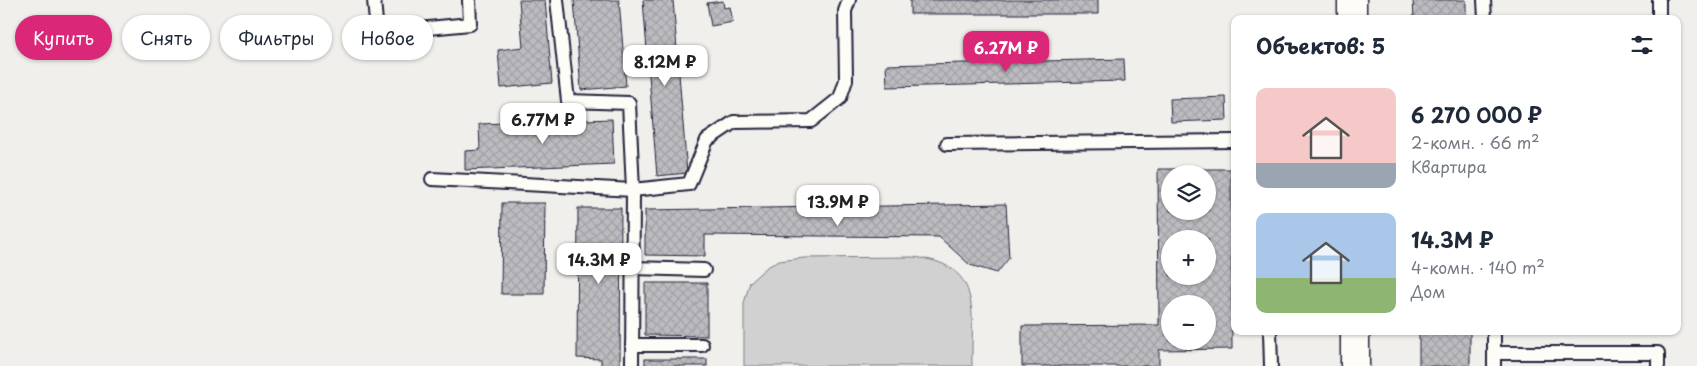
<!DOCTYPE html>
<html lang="ru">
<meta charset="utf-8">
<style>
:root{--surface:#fff;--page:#f6f6f7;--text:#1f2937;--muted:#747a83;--accent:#db2777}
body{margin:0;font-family:"Playpen Sans",sans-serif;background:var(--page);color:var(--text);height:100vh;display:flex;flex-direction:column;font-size:19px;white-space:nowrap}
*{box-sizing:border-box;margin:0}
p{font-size:16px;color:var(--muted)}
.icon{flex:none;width:28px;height:28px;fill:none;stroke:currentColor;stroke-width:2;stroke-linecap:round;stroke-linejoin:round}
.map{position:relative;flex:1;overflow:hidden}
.details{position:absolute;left:1231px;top:15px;width:450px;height:320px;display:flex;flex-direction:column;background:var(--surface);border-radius:10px;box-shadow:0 1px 4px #0004}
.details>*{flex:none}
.guide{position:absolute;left:15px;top:15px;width:475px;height:45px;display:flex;gap:10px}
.controls{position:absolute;left:1161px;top:165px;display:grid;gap:10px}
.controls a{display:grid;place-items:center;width:55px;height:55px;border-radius:50%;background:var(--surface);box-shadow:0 1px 4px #0004;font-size:25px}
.price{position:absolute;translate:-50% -42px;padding:0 11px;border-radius:10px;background:#fff;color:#222;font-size:16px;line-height:32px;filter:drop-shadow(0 1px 2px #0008)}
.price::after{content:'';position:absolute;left:50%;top:30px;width:15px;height:11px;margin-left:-8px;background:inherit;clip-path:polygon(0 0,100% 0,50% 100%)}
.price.on{background:var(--accent);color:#fff}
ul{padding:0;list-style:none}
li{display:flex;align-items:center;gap:15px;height:125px;padding:0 25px}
li span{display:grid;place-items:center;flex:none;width:140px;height:100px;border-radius:10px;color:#555}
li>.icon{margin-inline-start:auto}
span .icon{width:60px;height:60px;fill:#fffc;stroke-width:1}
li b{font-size:21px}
h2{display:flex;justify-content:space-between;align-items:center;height:60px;padding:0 25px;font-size:21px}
.chip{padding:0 18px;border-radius:22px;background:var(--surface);box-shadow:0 1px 4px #0004;font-size:18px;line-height:45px}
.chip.on{background:var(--accent);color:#fff}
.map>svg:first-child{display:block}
</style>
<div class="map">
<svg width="1697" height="366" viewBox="0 0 1697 366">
<defs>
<pattern id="building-cross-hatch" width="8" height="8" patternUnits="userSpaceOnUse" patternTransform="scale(1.25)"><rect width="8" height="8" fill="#bcbcc0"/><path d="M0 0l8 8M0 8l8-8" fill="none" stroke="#a1a1a6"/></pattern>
</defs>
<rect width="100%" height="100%" fill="#f0efec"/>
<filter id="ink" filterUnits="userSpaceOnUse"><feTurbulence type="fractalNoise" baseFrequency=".02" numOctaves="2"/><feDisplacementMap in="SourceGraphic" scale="10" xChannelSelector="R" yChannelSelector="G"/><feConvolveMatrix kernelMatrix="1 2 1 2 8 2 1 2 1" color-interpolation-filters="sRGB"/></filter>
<g filter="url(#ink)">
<!-- park -->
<path fill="#d2d1d1" stroke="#7a7a86" d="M 912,257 C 984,263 971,311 972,366 L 744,366 L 744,303 L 750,282 L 767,267 L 779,261 L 804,258 Z"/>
<!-- building -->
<g fill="url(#building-cross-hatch)" stroke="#22223b" fill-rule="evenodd">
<path d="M 519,0 L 545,0 L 552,83 L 501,88 L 498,50 L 523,47 Z"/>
<path d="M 574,0 L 619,0 L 626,86 L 581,90 Z"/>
<path d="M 643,0 L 673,0 L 687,173 L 657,176 Z"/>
<rect x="910" y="0" width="188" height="14"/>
<path d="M 1413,0 L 1466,0 L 1466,19 L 1414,19 Z"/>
<path d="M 723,1 L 724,8 L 730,7 L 733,22 L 711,26 L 707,3 Z"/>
<path d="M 1124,59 L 1125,81 L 887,87 L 886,65 Z"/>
<path d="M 1226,97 L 1227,120 L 1171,122 L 1170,99 Z"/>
<path d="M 612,119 L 614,164 L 465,170 L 465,151 L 480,150 L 479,124 Z"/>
<path d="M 1158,169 L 1231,169 L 1232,349 L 1159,350 L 1159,366 L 1022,366 L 1022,326 L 1159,325 ZM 1170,174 L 1208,174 L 1208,211 L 1170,211 ZM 1170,239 L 1208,239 L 1208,276 L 1170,276 ZM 1170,304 L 1208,304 L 1208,341 L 1170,341 Z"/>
<path d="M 502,203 L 545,203 L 544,294 L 501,294 Z"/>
<path d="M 1006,204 L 1009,258 L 997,273 L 970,265 L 939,237 L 705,235 L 705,256 L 645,255 L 645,210 Z"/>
<path d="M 578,208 L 621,208 L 620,366 L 601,366 L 601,359 L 577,358 Z"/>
<path d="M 645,283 L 707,283 L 707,336 L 645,335 Z"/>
<rect x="1419" y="331" width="51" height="35"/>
<rect x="645" y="359" width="62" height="7"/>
</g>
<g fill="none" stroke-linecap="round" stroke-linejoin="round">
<defs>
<g id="lane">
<path d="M 374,0 L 377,33 L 470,24 L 469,0"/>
<path d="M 557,0 L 568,101 L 629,103 L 633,190 L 632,366"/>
<path d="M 1484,0 L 1485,19"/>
<path d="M 1659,0 L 1659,19"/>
<path d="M 947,144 L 1235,141"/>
<path d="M 432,179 L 633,190 L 689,184 L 707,140 L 734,122 L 811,121 L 840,98 L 846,80 L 845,11 L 849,0"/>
<path d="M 633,268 L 704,270"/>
<path d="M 1270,331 L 1271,366"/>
<path d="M 1494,331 L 1494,366"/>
<path d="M 632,345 L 702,345"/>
<path d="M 1494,353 L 1658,353 L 1658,366"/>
</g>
<g id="secondary">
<path d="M 1352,0 L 1352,19"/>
<path d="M 1355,331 L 1355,366"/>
</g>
</defs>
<!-- lane casing -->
<use href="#lane" stroke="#22223b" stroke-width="16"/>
<!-- secondary casing -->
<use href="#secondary" stroke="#22223b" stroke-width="31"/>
<!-- lane -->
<use href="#lane" stroke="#fdfcf7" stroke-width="12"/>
<!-- secondary -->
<use href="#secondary" stroke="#fdfcf7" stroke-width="28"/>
</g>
</g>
</svg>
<div class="controls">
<a><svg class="icon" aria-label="layers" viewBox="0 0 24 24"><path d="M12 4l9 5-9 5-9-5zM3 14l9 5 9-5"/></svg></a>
<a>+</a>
<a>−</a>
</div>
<b class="price on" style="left:1006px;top:73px">6.27M ₽</b>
<b class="price" style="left:665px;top:87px">8.12M ₽</b>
<b class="price" style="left:543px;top:145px">6.77M ₽</b>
<b class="price" style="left:838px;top:227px">13.9M ₽</b>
<b class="price" style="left:599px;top:285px">14.3M ₽</b>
<div class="guide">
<a class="chip on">Купить</a>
<a class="chip">Снять</a>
<a class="chip">Фильтры</a>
<a class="chip">Новое</a>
</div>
<section class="details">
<h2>Объектов: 5<svg class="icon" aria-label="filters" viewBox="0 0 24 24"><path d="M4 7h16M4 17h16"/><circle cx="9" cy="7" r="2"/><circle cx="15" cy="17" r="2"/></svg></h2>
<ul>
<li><span style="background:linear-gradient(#f6c9c9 75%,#9aa5b1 0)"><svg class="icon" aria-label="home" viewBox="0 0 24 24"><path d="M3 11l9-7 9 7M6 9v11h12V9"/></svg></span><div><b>6 270 000 ₽</b><p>2-комн. · 66 m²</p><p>Квартира</p></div></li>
<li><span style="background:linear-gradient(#a9c7e8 65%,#8fb573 0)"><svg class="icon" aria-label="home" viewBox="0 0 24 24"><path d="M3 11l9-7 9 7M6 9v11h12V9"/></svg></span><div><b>14.3M ₽</b><p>4-комн. · 140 m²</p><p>Дом</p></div></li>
</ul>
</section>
</div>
